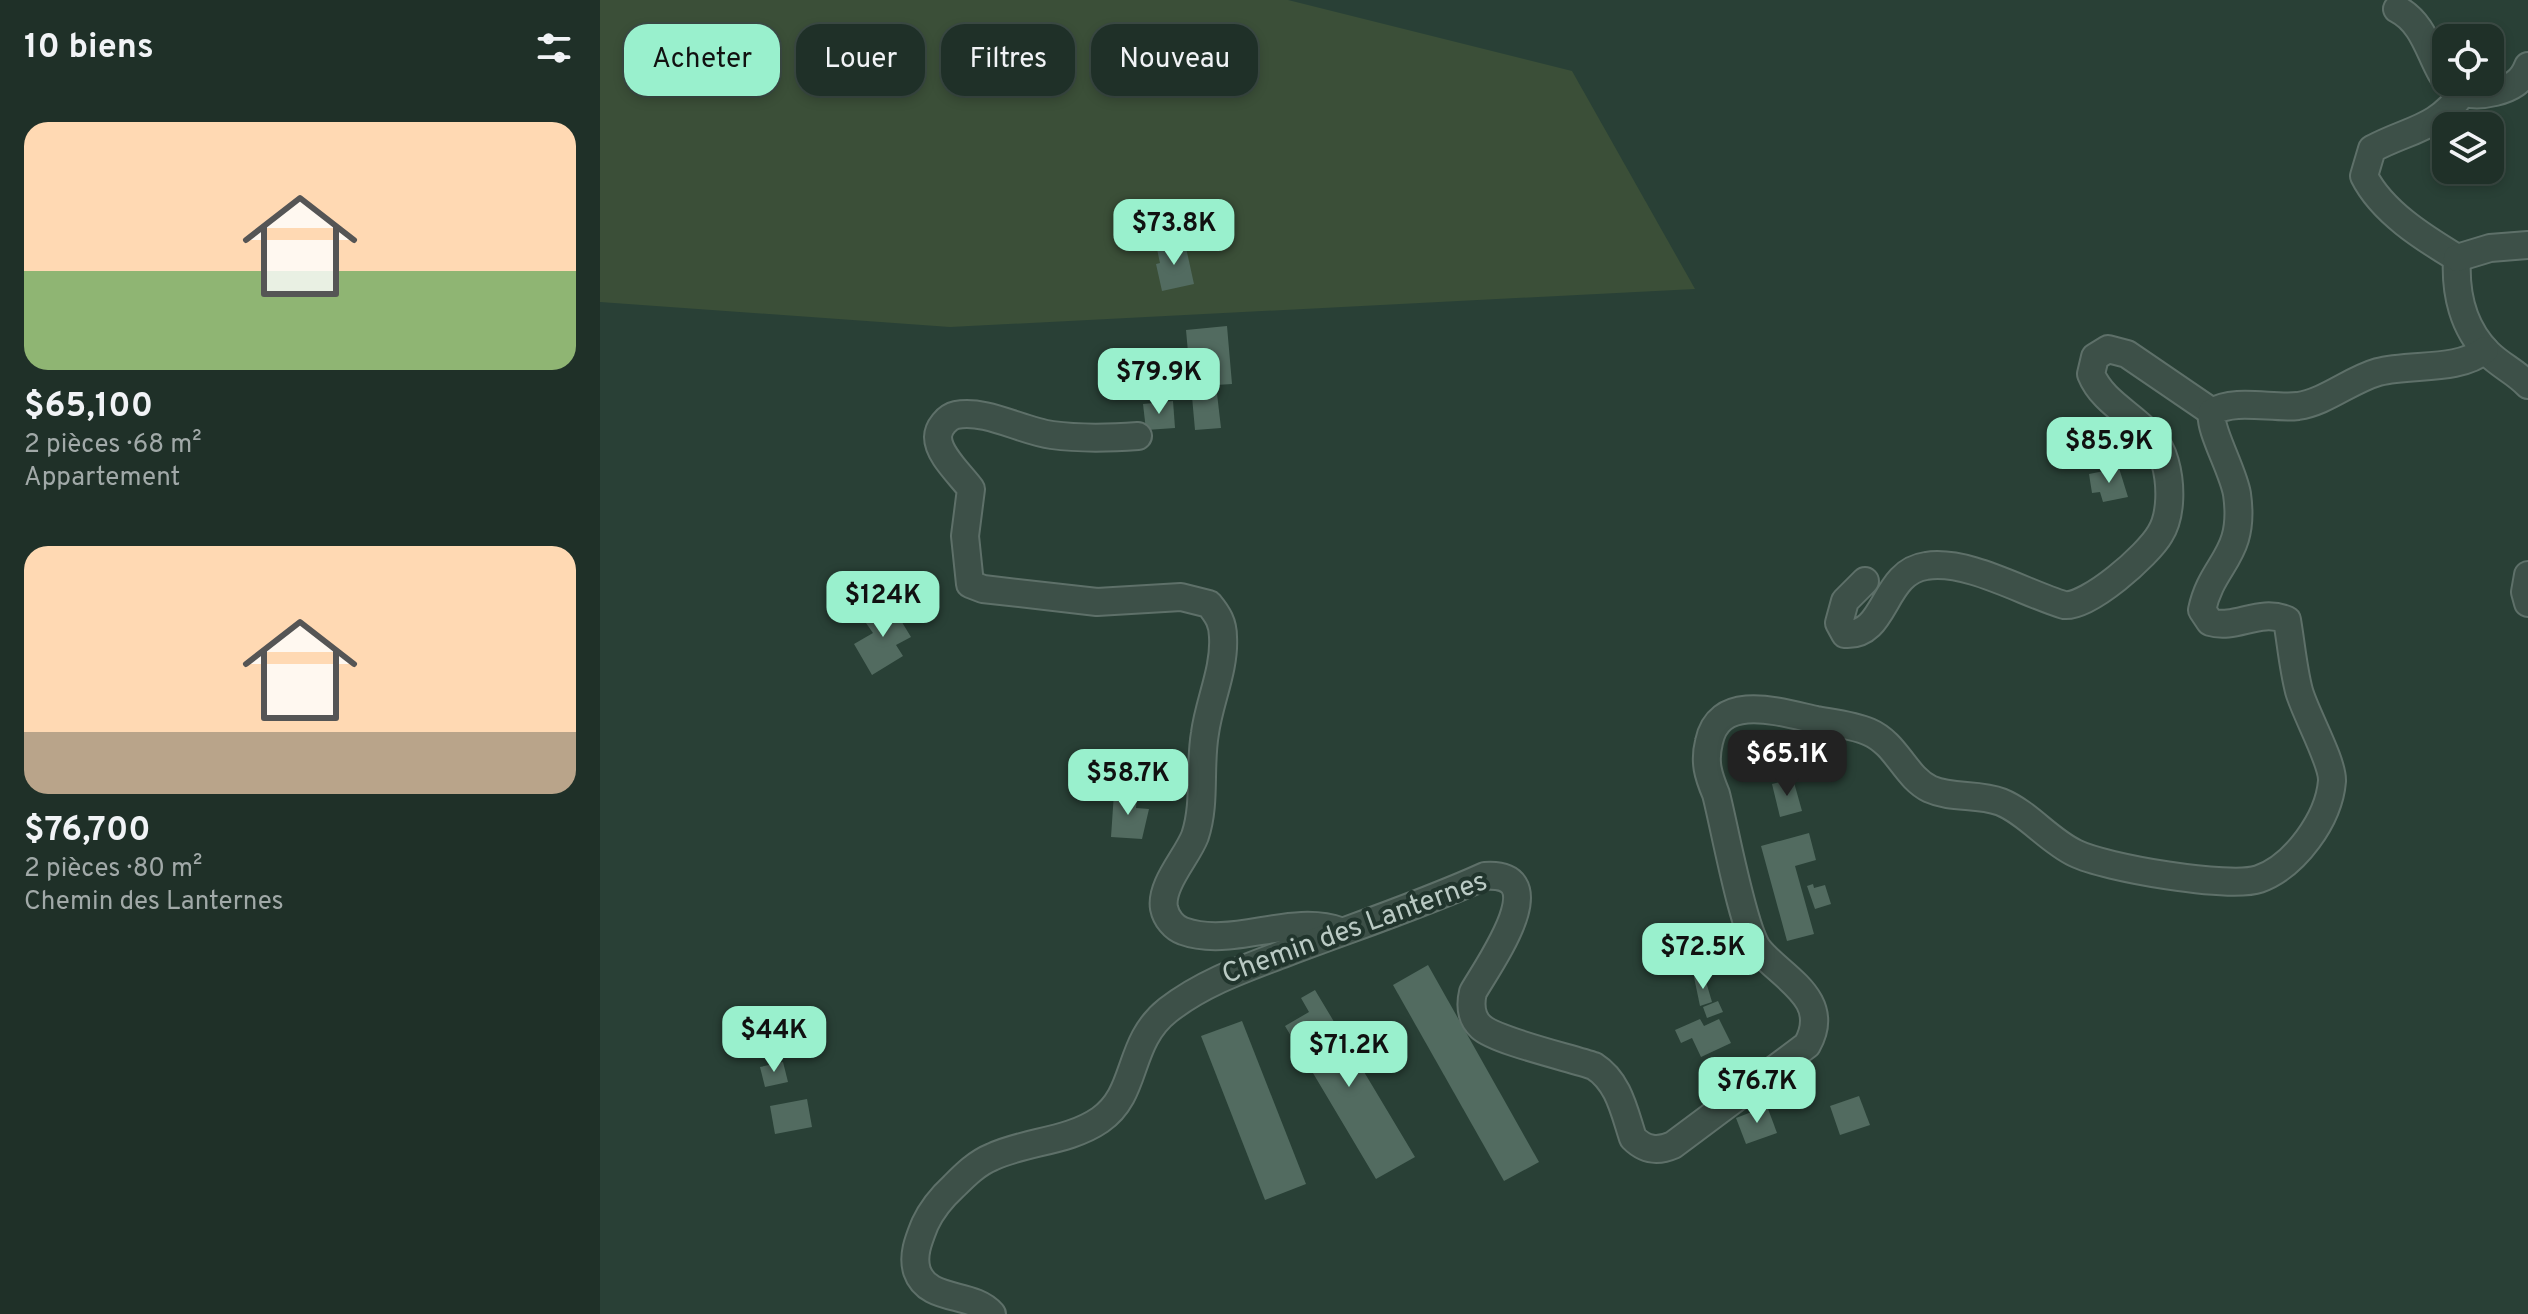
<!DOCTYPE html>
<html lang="fr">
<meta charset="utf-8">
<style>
:root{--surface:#1f3028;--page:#2c3c34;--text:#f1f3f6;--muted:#a1a9a8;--line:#3c4b45;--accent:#99f0cd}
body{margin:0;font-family:Overpass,sans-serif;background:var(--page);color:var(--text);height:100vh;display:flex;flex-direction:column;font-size:30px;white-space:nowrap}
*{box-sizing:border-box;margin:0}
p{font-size:26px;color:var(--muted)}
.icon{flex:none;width:44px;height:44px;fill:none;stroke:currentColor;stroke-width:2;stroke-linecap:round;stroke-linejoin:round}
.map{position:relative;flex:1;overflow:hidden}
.details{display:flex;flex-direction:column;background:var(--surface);width:600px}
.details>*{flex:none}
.hud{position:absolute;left:24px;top:24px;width:760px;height:72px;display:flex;gap:16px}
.tools{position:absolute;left:1832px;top:24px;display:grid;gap:16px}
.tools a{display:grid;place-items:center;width:72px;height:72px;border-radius:16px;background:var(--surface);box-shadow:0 4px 12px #0003,0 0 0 2px var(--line);font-size:40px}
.price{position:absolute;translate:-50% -68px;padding:0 18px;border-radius:16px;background:var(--accent);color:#111;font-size:26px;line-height:52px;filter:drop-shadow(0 2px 4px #0008)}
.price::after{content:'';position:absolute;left:50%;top:48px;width:24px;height:18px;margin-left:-12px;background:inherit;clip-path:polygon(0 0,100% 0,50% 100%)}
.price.selected{background:#222;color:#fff}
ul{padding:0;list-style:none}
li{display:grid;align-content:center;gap:16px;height:424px;padding:0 24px}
li span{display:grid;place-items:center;height:248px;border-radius:24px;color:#555}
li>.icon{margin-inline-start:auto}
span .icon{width:144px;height:144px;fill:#fffc;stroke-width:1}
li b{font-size:34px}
h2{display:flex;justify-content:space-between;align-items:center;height:96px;padding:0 24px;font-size:34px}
.pill{padding:0 28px;border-radius:24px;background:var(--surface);box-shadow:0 4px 12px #0003,0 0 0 2px var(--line);font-size:28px;line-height:72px}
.pill.selected{background:var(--accent);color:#111}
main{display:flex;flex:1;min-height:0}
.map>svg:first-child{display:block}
</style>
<main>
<section class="details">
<h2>10 biens<svg class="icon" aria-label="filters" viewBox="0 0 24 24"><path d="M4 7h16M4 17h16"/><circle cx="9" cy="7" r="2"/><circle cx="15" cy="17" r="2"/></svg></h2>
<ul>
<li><span style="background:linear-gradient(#ffd9b3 60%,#8fb573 0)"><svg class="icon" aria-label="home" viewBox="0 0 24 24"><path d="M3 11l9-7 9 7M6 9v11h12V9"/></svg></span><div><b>$65,100</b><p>2 pièces · 68 m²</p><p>Appartement</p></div></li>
<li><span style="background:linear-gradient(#ffd9b3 75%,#b9a48a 0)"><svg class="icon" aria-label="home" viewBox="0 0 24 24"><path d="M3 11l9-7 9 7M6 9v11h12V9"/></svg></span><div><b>$76,700</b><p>2 pièces · 80 m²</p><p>Chemin des Lanternes</p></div></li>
</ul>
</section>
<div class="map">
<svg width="1928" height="1314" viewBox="0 0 1928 1314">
<rect width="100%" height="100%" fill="#294036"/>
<!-- green -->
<path fill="#3b4f38" d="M 0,0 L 688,0 L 972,71 L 1095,289 L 350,327 L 0,302 Z"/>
<!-- building -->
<g fill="#526b60">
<path d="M 585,243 L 594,284 L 562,291 L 556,264 L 560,263 L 557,249 Z"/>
<path d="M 627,326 L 632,384 L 616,385 L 621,428 L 595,430 L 586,330 Z"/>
<path d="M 573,401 L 575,428 L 546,430 L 543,404 Z"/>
<path d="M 1519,468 L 1528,497 L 1503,502 L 1500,492 L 1492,493 L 1489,474 Z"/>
<path d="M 301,599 L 300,619 L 311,637 L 296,645 L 303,656 L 272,675 L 254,644 L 273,633 L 266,623 Z"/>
<path d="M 1176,742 L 1178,772 L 1152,774 L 1152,743 Z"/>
<path d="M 1193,779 L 1202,811 L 1180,817 L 1172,784 Z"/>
<path d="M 514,793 L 537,795 L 536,808 L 549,809 L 542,839 L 511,837 Z"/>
<path d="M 1209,833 L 1216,860 L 1195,866 L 1214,934 L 1187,941 L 1161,846 Z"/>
<path d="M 1213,884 L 1214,888 L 1225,885 L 1231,904 L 1215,909 L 1207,886 Z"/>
<path d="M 828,965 L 939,1162 L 904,1181 L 793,985 Z"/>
<path d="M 1104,975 L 1112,1002 L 1100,1006 L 1094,977 Z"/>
<path d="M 715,990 L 815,1157 L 776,1179 L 685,1026 L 709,1012 L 701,998 Z"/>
<path d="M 1118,1001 L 1123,1012 L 1107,1018 L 1103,1007 Z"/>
<path d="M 1100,1019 L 1104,1026 L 1119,1019 L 1131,1043 L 1101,1057 L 1092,1038 L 1081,1043 L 1075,1030 Z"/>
<path d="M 642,1021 L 706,1184 L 665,1200 L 601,1036 Z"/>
<path d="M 183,1062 L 188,1082 L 165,1087 L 160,1067 Z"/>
<path d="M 1259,1096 L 1270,1125 L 1240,1135 L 1230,1106 Z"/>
<path d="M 207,1099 L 212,1127 L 175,1134 L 170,1106 Z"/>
<path d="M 1167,1106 L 1177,1133 L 1146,1144 L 1136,1118 Z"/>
</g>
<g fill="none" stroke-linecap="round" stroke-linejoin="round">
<defs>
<g id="minor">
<path d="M 1797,9 C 1844,33 1825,109 1895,92 C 1911,88 1922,82 1928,66"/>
<path d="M 1857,258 C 1824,238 1782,212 1764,176 L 1772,149 C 1809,129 1837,130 1863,92"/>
<path d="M 1857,258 C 1855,293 1863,328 1888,353 C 1901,366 1916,372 1928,385"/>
<path d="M 1857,258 L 1890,248 L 1928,245"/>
<path d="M 538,436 C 510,438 481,439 452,435 C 422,431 386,409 356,415 C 347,417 338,428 338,437 C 338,455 361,475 371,489 L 365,536 L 370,584 L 383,589 L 497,602 L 581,597 L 609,604 C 618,615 623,623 623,637 C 625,669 609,702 605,733 C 599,767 606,803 595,836 C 587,857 560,885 564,908 C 566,918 574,928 583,931 C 632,949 691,913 740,931"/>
<path d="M 1928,575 L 1925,592 L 1928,603"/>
<path d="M 1265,581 L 1245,601 L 1239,623 L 1245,634 C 1287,637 1282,572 1326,566 C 1367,559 1424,593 1464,605 C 1488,608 1548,555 1560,534 C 1572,515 1571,483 1565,462 C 1554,421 1506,411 1491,374 L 1495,357 L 1508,349 L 1527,354 L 1612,412"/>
<path d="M 392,1314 C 372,1291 328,1303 317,1271 C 312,1255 319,1239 325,1224 C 332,1209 342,1197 354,1186 C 365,1175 377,1163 392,1157 C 426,1141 468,1142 500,1120 C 539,1093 526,1043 568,1010 C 604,982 646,968 688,952 C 754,927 821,905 885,876 C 957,871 887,967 873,992 C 870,1005 871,1018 881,1027 C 896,1041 971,1058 994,1066 C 1019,1082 1024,1111 1033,1138 C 1045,1150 1057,1152 1073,1145 L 1207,1045 C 1233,999 1182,978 1159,950 C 1143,931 1124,824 1116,794 C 1108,775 1104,762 1109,742 C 1119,692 1180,712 1216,720 C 1233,723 1253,725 1269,732 C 1297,744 1305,777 1330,789 C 1352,799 1378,793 1401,802 C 1428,813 1448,840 1475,853 C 1505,868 1630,889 1659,879 C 1695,866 1729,819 1732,781 C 1733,762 1705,713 1699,691 C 1693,668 1691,643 1687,620 C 1659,608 1636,630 1610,622 L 1602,610 C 1612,562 1646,557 1637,494 C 1633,470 1608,428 1612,412 C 1635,398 1672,409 1698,406 C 1726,402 1750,380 1778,372 C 1812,363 1857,372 1885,350"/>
</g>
</defs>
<!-- minor casing -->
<use href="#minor" stroke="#5e7069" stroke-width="30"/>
<!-- minor -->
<use href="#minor" stroke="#3d5048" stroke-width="26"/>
</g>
<g text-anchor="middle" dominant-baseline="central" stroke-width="8" stroke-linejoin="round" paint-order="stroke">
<!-- street labels -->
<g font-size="28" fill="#bacac4" stroke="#21352d">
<text transform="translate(755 929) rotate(-20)">Chemin des Lanternes</text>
</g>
</g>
</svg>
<div class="tools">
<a><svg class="icon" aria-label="locate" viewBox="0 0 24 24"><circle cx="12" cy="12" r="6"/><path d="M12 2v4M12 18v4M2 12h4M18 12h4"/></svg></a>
<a><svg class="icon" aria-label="layers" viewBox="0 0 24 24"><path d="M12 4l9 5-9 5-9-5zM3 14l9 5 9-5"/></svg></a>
</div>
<b class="price" style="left:574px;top:267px">$73.8K</b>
<b class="price" style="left:559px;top:416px">$79.9K</b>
<b class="price" style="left:1509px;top:485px">$85.9K</b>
<b class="price" style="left:283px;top:639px">$124K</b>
<b class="price selected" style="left:1187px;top:798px">$65.1K</b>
<b class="price" style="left:528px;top:817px">$58.7K</b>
<b class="price" style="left:1103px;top:991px">$72.5K</b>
<b class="price" style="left:174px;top:1074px">$44K</b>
<b class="price" style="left:749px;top:1089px">$71.2K</b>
<b class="price" style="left:1157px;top:1125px">$76.7K</b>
<div class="hud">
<a class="pill selected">Acheter</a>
<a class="pill">Louer</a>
<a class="pill">Filtres</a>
<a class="pill">Nouveau</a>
</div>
</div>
</main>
